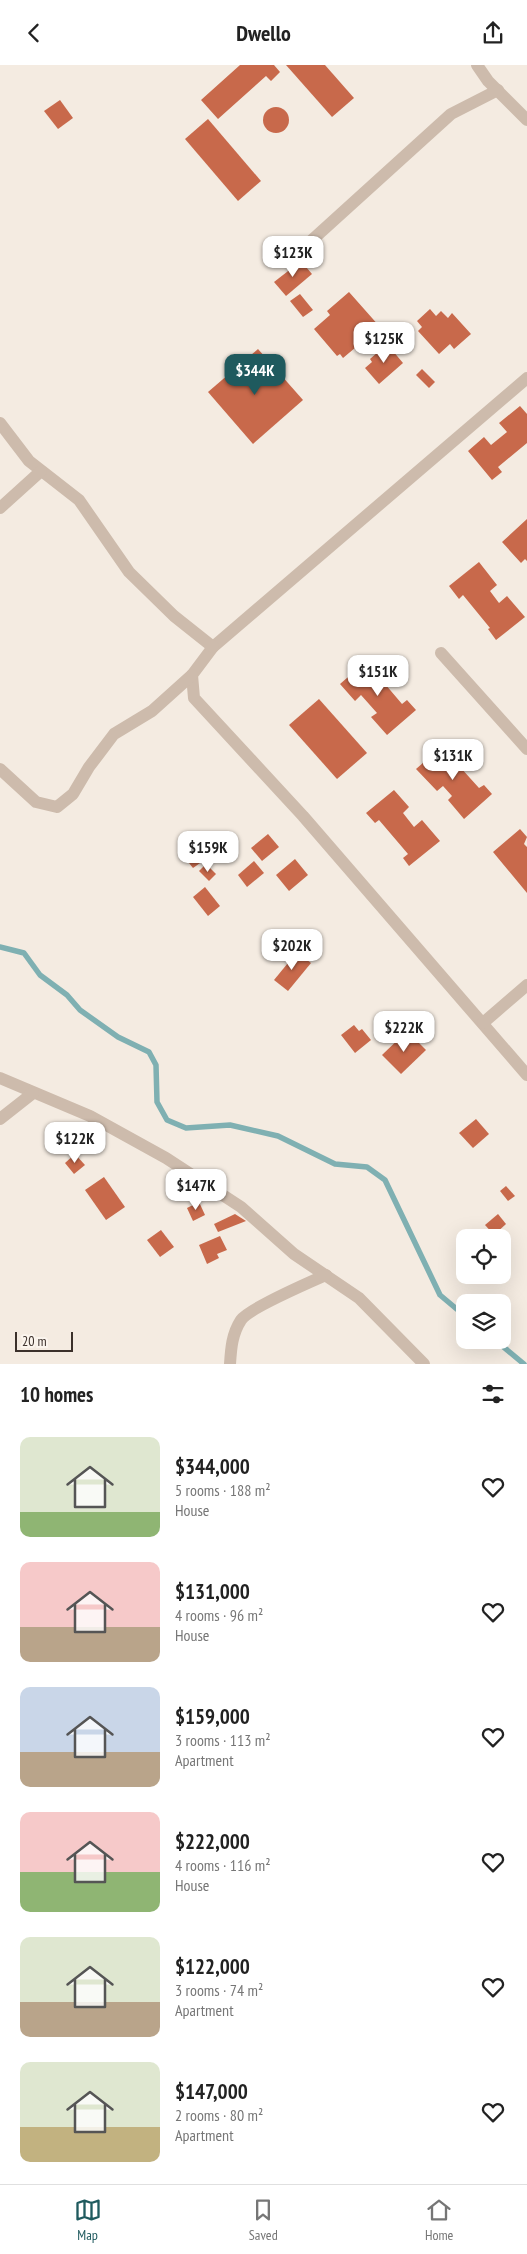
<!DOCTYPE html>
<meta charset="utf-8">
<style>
:root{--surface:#fff;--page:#f6f6f6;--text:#222;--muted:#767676;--line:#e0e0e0;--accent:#1f5a5e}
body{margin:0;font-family:"PT Sans Narrow",sans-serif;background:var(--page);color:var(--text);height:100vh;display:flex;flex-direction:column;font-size:19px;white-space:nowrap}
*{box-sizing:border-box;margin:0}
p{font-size:16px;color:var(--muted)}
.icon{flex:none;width:28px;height:28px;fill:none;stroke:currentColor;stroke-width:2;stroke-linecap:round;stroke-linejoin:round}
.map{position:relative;height:1299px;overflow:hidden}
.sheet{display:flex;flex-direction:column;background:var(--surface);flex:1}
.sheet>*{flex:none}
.tools{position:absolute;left:456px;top:1164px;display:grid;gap:10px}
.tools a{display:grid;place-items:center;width:55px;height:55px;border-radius:10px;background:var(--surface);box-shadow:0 5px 20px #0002;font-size:25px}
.scale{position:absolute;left:15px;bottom:12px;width:58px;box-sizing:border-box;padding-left:5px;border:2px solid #3b302b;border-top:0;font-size:14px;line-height:18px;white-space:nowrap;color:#3b302b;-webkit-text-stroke:4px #fbf5ee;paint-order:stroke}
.price{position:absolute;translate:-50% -42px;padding:0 11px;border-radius:10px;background:#fff;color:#222;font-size:16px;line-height:32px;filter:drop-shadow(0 1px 2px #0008)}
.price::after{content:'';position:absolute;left:50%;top:30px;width:15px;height:11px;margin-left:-8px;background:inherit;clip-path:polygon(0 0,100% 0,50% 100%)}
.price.current{background:var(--accent);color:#fff}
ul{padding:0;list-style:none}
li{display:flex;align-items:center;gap:15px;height:125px;padding:0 20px}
li span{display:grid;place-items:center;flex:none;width:140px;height:100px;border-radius:10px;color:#555}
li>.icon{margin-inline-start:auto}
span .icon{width:60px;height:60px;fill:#fffc;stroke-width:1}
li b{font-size:21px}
h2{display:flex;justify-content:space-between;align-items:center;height:60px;padding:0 20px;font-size:21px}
header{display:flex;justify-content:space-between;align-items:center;height:65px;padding:0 20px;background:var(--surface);font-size:22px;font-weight:800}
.dock{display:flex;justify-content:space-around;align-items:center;height:70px;border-top:1px solid var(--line);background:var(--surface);font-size:14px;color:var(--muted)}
.dock a{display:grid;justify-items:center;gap:2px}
.dock .current{color:var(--accent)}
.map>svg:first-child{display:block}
</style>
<header><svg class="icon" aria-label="back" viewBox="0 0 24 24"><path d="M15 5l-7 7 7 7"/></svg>Dwello<svg class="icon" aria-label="share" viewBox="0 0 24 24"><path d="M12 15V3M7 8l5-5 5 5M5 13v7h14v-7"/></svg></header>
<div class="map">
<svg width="527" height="1299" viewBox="0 0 527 1299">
<rect width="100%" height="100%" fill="#f4ebe1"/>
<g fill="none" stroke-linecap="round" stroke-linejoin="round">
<!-- stream -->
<g stroke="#7fb0b2" stroke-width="5.5">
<path d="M 0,882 L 24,888 L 40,910 L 67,930 L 80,945 L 118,972 L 149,987 L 156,1000 L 157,1037 L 167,1055 L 186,1063 L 230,1060 L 278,1071 L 335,1099 L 367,1102 L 385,1115 L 440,1230 L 465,1251"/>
<path d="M 495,1275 L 524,1299"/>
</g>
</g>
<!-- building -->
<g fill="#c8694b">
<path d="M 240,0 L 274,0 L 280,7 L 271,16 L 266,11 L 218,54 L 201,35 Z"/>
<path d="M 286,0 L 325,0 L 354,33 L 332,52 Z"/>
<path d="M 60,35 L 73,53 L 58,64 L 44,46 Z"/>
<circle cx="276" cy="55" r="13"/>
<path d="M 208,54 L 261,116 L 238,136 L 185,74 Z"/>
<path d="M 301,196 L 312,209 L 286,231 L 274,217 Z"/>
<path d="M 349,227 L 380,262 L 343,293 L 340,289 L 337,291 L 314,264 L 330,250 L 327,246 Z"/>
<path d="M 300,229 L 313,245 L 303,252 L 290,236 Z"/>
<path d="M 430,244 L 436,251 L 441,246 L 448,253 L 452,248 L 471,269 L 454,284 L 450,279 L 439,289 L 418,266 L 422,262 L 417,256 Z"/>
<path d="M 387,279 L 403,298 L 379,319 L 365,303 L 372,297 L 370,294 Z"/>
<path d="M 258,284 L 303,335 L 253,379 L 208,327 Z"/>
<path d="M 422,304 L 435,317 L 429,323 L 416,310 Z"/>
<path d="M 520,341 L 527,349 L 527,378 L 498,402 L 502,407 L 492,415 L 468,386 L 484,372 L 491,380 L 507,367 L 499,358 Z"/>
<path d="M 527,454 L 527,496 L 525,494 L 521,498 L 502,477 Z"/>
<path d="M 479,497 L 497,520 L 490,526 L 499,538 L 507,531 L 525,552 L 496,575 L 488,564 L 490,563 L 463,530 L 459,534 L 449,521 Z"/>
<path d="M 370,593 L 378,602 L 374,606 L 402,639 L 407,635 L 416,645 L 387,670 L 371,652 L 377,648 L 361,630 L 355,636 L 340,619 Z"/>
<path d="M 319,634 L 367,688 L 337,714 L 289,660 Z"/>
<path d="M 446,678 L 455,689 L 451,692 L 479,723 L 484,720 L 492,729 L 464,754 L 448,735 L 452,731 L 443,721 L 437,726 L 416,704 Z"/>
<path d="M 394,725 L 409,742 L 403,748 L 414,762 L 422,755 L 440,776 L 409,801 L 403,793 L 408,789 L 379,755 L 375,758 L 366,748 Z"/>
<path d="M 520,764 L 527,772 L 524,779 L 527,782 L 527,828 L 493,787 Z"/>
<path d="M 268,769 L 279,782 L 262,796 L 251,783 Z"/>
<path d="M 191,781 L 203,796 L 193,803 L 181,788 Z"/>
<path d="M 295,794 L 308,810 L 289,826 L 276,810 Z"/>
<path d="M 254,796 L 264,808 L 247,822 L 238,810 Z"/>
<path d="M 206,799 L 216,809 L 209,816 L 199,806 Z"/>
<path d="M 205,822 L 220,841 L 208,851 L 193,832 Z"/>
<path d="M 297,887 L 311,898 L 288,926 L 274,915 Z"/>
<path d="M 354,960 L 359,966 L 362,964 L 371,975 L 355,988 L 341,970 Z"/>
<path d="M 407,966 L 426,985 L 401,1009 L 382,990 Z"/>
<path d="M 476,1054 L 489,1069 L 473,1083 L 459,1068 Z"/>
<path d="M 75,1089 L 85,1100 L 74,1109 L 65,1098 Z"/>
<path d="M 104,1112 L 125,1142 L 106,1155 L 85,1125 Z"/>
<path d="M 506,1121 L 515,1131 L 508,1136 L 500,1126 Z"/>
<path d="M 199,1137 L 205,1150 L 193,1156 L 187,1143 Z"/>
<path d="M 235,1149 L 246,1156 L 218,1167 L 214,1159 Z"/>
<path d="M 498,1149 L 506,1159 L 494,1170 L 485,1160 Z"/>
<path d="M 161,1165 L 174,1182 L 160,1192 L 147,1175 Z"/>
<path d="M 220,1171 L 227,1185 L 217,1189 L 219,1193 L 207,1199 L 199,1180 Z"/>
</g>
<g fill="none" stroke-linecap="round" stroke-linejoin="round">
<!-- minor -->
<g stroke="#cdbbac" stroke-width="12">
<path d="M 477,0 L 488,16 L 527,55"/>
<path d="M 290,195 L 451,49 L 498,25"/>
<path d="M 527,313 L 213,582 L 192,610 L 194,633 L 303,751 L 527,1010"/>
<path d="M 0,358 L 29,396 L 79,435 L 129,507 L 174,551 L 213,582"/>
<path d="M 0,443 L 41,406"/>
<path d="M 441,588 L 527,684"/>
<path d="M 0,704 L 36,737 L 57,742 L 73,729 L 89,702 L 114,669 L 152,646 L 192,610"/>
<path d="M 483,958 L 527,920"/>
<path d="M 0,1013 L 90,1051 L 166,1093 L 241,1142 L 294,1189 L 359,1233 L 424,1299"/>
<path d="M 0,1054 L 33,1028"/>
<path d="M 230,1299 C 231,1283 232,1269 241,1255 C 248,1244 310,1217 326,1210"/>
</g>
</g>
</svg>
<div class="tools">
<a><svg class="icon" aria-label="locate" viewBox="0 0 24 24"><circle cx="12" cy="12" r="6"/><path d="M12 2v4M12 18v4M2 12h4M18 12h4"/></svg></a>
<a><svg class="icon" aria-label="layers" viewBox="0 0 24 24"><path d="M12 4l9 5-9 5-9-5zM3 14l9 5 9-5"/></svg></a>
</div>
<div class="scale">20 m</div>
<b class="price" style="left:293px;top:213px">$123K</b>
<b class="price" style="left:384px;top:299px">$125K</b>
<b class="price current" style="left:255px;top:331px">$344K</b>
<b class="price" style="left:378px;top:632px">$151K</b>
<b class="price" style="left:453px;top:716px">$131K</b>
<b class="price" style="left:208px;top:808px">$159K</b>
<b class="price" style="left:292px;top:906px">$202K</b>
<b class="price" style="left:404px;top:988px">$222K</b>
<b class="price" style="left:75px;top:1099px">$122K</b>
<b class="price" style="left:196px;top:1146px">$147K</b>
</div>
<section class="sheet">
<h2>10 homes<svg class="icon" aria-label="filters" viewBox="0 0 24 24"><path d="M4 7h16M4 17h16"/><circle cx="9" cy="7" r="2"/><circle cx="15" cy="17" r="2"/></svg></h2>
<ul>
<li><span style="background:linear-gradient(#dfe7d0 75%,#8fb573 0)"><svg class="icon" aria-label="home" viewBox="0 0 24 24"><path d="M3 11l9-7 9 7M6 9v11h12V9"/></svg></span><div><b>$344,000</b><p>5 rooms · 188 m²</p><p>House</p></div><svg class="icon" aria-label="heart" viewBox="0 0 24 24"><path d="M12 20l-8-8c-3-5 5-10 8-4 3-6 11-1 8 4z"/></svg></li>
<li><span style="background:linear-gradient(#f6c9c9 65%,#b9a48a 0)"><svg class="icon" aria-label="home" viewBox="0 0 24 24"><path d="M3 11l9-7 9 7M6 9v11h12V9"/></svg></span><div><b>$131,000</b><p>4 rooms · 96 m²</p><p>House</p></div><svg class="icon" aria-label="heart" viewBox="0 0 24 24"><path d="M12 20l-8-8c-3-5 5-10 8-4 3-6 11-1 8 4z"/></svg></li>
<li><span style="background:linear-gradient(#c9d6e8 65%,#b9a48a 0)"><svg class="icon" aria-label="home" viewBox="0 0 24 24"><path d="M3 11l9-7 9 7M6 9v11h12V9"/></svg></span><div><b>$159,000</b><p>3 rooms · 113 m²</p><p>Apartment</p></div><svg class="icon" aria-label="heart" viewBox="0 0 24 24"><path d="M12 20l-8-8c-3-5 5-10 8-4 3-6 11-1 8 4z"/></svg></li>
<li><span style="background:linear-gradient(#f6c9c9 60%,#8fb573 0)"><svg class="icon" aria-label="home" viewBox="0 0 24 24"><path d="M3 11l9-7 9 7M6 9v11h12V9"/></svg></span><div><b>$222,000</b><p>4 rooms · 116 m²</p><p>House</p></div><svg class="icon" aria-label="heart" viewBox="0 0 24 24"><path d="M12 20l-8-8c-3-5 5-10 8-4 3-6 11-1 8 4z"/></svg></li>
<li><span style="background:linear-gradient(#dfe7d0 65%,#b9a48a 0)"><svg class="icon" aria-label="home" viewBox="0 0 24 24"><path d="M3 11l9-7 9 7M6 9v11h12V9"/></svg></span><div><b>$122,000</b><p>3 rooms · 74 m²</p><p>Apartment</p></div><svg class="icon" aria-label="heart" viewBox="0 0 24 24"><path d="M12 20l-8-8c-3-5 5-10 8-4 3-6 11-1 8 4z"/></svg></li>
<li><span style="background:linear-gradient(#dfe7d0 65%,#c2b280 0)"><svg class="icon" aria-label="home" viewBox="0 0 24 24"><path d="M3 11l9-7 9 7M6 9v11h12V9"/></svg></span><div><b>$147,000</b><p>2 rooms · 80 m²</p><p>Apartment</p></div><svg class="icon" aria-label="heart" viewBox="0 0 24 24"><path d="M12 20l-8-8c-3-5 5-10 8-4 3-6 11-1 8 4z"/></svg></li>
</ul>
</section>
<nav class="dock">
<a class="current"><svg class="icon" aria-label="map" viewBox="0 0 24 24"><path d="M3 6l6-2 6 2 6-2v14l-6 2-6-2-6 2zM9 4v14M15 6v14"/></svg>Map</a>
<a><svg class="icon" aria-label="saved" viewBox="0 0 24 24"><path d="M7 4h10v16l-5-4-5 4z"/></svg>Saved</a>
<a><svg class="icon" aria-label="home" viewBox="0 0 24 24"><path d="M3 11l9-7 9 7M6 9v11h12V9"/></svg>Home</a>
</nav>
